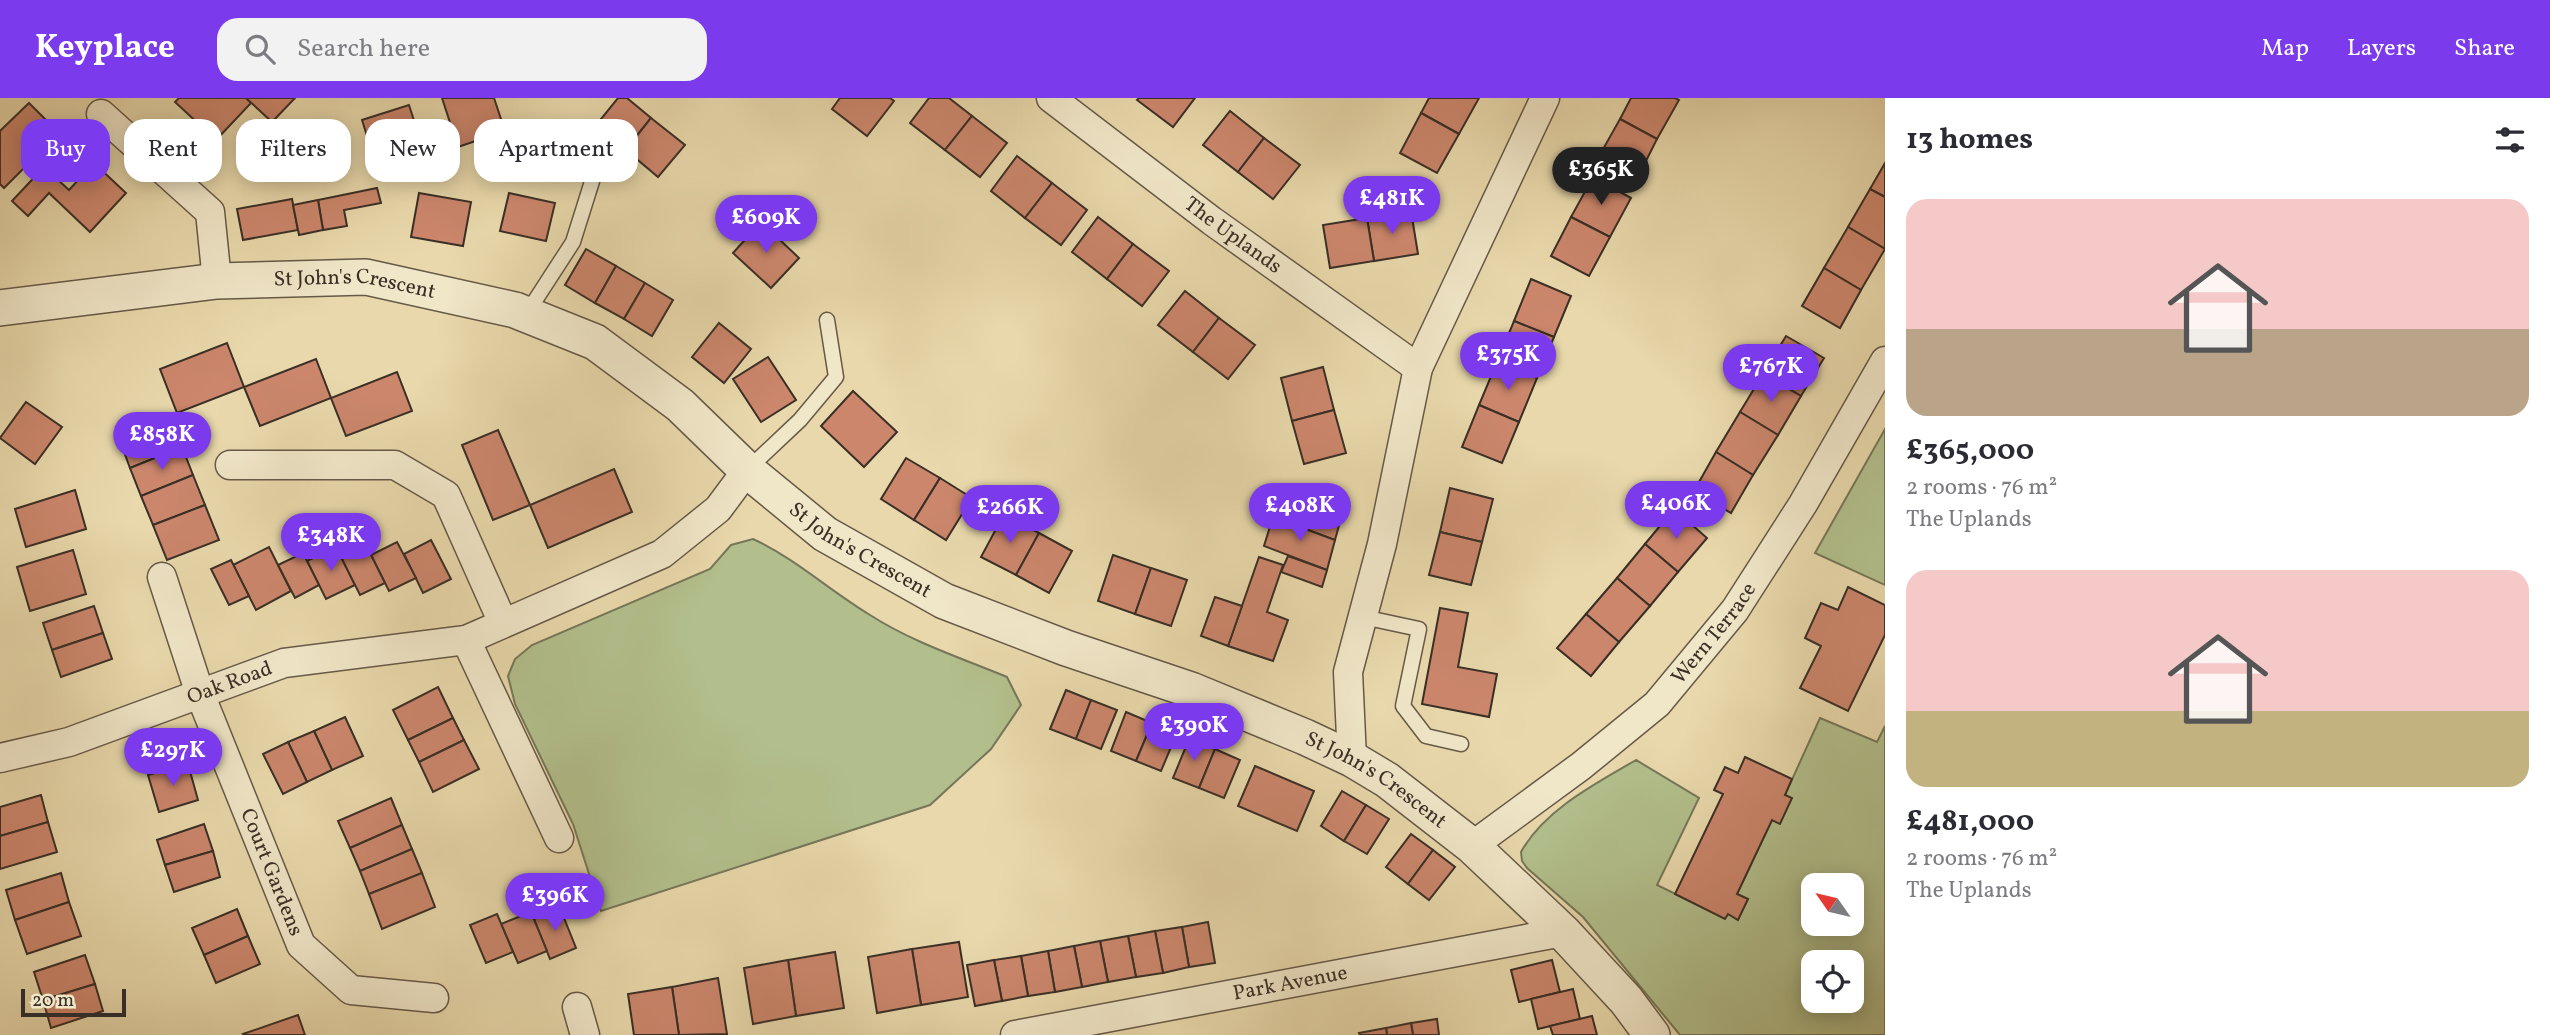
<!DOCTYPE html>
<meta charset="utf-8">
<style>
:root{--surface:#fff;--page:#f2f2f3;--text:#2b2b33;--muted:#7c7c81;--accent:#7c3aed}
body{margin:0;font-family:Vollkorn,serif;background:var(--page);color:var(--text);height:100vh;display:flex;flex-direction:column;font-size:26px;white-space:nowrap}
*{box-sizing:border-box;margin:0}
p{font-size:23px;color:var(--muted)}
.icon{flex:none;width:38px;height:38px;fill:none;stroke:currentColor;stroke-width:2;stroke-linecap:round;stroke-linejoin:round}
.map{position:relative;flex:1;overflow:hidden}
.side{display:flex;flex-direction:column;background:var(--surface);width:665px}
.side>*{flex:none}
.banner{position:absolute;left:21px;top:21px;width:665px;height:63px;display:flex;gap:14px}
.needle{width:46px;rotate:304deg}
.fabs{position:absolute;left:1801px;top:775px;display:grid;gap:14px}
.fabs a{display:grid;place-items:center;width:63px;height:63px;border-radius:14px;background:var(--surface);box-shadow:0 4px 18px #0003;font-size:35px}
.scale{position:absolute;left:21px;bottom:18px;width:105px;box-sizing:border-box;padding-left:7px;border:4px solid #3a2f26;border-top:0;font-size:19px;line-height:24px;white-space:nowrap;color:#3a2f26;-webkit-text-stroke:5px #f0e6c8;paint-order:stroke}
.price{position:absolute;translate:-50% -60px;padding:0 16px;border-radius:24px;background:var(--accent);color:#fff;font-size:23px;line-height:46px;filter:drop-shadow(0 2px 4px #0008)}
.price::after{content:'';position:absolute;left:50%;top:42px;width:21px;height:16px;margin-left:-10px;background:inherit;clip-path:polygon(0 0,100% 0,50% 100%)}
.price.selected{background:#222;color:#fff}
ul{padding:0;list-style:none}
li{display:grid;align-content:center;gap:14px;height:371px;padding:0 21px}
li span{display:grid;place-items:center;height:217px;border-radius:21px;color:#555}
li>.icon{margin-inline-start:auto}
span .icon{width:126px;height:126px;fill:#fffc;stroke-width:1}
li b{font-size:30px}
h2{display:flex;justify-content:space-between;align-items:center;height:84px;padding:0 21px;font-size:30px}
.tag{padding:0 24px;border-radius:21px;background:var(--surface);box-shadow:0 4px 18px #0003;font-size:24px;line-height:63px}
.tag.selected{background:var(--accent);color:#fff}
header{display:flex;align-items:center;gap:42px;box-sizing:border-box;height:98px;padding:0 35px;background:var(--accent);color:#fff}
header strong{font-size:33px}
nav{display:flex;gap:38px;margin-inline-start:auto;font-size:24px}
.search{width:490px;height:63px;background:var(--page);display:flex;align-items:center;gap:18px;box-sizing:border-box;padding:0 24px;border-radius:21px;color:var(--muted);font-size:26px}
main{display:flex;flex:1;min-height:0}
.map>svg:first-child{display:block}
</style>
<header>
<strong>Keyplace</strong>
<div class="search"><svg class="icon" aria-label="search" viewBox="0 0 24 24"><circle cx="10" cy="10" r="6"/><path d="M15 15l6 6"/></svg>Search here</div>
<nav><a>Map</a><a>Layers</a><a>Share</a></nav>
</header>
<main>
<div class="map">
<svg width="1885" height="937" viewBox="0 0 1885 937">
<rect width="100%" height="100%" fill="#e8d8ab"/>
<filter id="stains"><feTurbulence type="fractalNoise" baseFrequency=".00286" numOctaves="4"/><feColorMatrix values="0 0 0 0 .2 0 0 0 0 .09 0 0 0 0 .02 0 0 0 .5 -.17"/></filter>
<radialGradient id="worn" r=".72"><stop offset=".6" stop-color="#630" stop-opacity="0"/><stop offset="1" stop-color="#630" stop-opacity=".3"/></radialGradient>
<!-- green -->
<g fill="#b2bf8c" stroke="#767759" stroke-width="2" fill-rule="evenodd">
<path d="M 1885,331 L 1885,487 L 1815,455 Z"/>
<path d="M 753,441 C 796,461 830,493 870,517 C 912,544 961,560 1007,579 L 1021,607 L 991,651 L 930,707 L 601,813 L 573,726 L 515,606 L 508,578 L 515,561 L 532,547 L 710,471 L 731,447 Z"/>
<path d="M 1820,620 L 1877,644 L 1885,628 L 1885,937 L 1680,937 L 1583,819 L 1527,770 L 1522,763 L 1521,754 C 1544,712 1595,686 1636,662 L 1699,700 L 1657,787 L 1725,820 L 1728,816 L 1738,821 L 1748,801 L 1737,796 L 1772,722 L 1780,725 L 1785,697 ZM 1813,788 L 1852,788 L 1852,826 L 1813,826 ZM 1813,864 L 1852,864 L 1852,903 L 1813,903 Z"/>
</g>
<!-- building -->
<g fill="#cb866c" stroke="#3a2f26" stroke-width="2">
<path d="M 179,0 L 246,0 L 251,5 L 216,42 L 175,4 Z"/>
<path d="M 246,0 L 295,0 L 272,24 Z"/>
<path d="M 442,0 L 494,0 L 505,33 L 458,49 Z"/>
<path d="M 618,0 L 627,0 L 651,20 L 618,61 L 588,37 Z"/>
<path d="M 840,0 L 890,0 L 894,3 L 867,38 L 832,11 Z"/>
<path d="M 929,0 L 949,0 L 972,18 L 945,52 L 910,25 Z"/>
<path d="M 1139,0 L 1195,0 L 1173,29 L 1137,2 Z"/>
<path d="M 1429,0 L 1479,0 L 1459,36 L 1421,15 Z"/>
<path d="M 1631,0 L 1675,0 L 1679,2 L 1657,41 L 1620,21 Z"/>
<path d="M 29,5 L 59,35 L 4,90 L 0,86 L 0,33 Z"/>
<path d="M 409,7 L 426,60 L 379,76 L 362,22 Z"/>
<path d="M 1230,13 L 1264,40 L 1238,74 L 1203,47 Z"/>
<path d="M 1421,15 L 1459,36 L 1437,75 L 1400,55 Z"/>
<path d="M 972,18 L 1007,45 L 980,79 L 945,52 Z"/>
<path d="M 651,20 L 685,47 L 658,79 L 626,52 Z"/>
<path d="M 1620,21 L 1657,41 L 1637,81 L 1598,60 Z"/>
<path d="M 1264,40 L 1300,67 L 1273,101 L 1238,74 Z"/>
<path d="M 1017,58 L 1052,85 L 1025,120 L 991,93 Z"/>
<path d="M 94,65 L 126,95 L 90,134 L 49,95 L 28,118 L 12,103 L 44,69 L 69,92 Z"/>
<path d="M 1885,65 L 1885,99 L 1870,91 Z"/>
<path d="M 1593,79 L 1631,100 L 1610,139 L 1571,119 Z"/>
<path d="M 1052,85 L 1087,112 L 1061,147 L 1025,120 Z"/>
<path d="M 377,90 L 381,105 L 344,112 L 347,128 L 323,132 L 318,102 Z"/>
<path d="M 1870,91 L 1885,99 L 1885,151 L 1848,129 Z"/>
<path d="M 419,95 L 471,104 L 463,148 L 411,139 Z"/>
<path d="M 509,95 L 555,105 L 546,143 L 500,133 Z"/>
<path d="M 292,101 L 298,132 L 243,142 L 237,111 Z"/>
<path d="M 318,102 L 323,132 L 299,137 L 293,107 Z"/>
<path d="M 1411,113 L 1418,156 L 1374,163 L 1367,120 Z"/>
<path d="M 1098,119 L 1133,146 L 1107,181 L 1072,154 Z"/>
<path d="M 1571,119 L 1610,139 L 1589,178 L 1551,158 Z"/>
<path d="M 1367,120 L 1374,163 L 1330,170 L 1323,127 Z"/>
<path d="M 761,124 L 799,160 L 771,190 L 733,155 Z"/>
<path d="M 1848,129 L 1885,151 L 1861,192 L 1824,170 Z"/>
<path d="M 1133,146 L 1169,173 L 1142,208 L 1107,181 Z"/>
<path d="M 586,151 L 616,168 L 595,205 L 565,187 Z"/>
<path d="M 616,168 L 645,185 L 624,221 L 595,205 Z"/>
<path d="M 1824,170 L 1861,192 L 1840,230 L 1802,208 Z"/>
<path d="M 1531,181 L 1571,198 L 1554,239 L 1514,223 Z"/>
<path d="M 645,185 L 673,202 L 652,238 L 624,221 Z"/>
<path d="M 1185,193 L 1219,220 L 1193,254 L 1158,227 Z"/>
<path d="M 1219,220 L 1255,247 L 1228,281 L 1193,254 Z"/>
<path d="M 1514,223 L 1554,239 L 1537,280 L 1497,264 Z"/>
<path d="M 719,225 L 751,251 L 724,285 L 692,259 Z"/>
<path d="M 1786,238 L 1824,260 L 1801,298 L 1763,276 Z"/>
<path d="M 227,245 L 244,289 L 177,315 L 160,271 Z"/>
<path d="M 768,259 L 796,302 L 761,324 L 733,281 Z"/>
<path d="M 316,261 L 331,300 L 260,328 L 244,289 Z"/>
<path d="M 1497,264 L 1537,280 L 1519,324 L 1479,307 Z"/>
<path d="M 1323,269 L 1334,312 L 1292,323 L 1281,280 Z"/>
<path d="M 397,274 L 412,313 L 346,338 L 331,300 Z"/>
<path d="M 1763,276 L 1801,298 L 1778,337 L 1740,314 Z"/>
<path d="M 853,293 L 897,334 L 864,369 L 821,328 Z"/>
<path d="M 26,304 L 62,329 L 35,366 L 0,340 Z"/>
<path d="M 1479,307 L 1519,324 L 1502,365 L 1462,349 Z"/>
<path d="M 1334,312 L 1346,355 L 1304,366 L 1292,323 Z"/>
<path d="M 1740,314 L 1778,337 L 1753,377 L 1716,354 Z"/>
<path d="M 172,323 L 182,349 L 130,370 L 120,343 Z"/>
<path d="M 498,332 L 530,407 L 493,422 L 462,347 Z"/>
<path d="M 182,349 L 193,377 L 141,398 L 130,370 Z"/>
<path d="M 1716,354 L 1753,377 L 1731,415 L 1694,393 Z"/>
<path d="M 906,360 L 940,380 L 914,422 L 881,401 Z"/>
<path d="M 614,371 L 632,414 L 548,450 L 530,407 Z"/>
<path d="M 193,377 L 205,407 L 153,427 L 141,398 Z"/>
<path d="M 940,380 L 972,400 L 946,442 L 914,422 Z"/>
<path d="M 1450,390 L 1493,401 L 1482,444 L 1440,434 Z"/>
<path d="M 75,392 L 86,431 L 26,449 L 15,411 Z"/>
<path d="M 1281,397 L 1341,420 L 1335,442 L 1273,419 Z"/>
<path d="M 205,407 L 219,442 L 167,462 L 153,427 Z"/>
<path d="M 1674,411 L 1707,440 L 1678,474 L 1645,446 Z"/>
<path d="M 1004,416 L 1039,435 L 1016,477 L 981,459 Z"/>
<path d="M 1273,419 L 1335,442 L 1327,472 L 1264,448 Z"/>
<path d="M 1440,434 L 1482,444 L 1471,487 L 1429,477 Z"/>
<path d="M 1039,435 L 1072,453 L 1049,495 L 1016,477 Z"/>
<path d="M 431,442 L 451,481 L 423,495 L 404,456 Z"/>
<path d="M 397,444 L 416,480 L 389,493 L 371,457 Z"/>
<path d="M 1645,446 L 1678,474 L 1650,508 L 1617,480 Z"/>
<path d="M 336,448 L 355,487 L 326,501 L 307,463 Z"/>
<path d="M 269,449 L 291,493 L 256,512 L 233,467 Z"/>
<path d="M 367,449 L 385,485 L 360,497 L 342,461 Z"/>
<path d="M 73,452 L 86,496 L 30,513 L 17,469 Z"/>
<path d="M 303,455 L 319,487 L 295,500 L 278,467 Z"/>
<path d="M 1113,457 L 1151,470 L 1135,516 L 1098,503 Z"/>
<path d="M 1288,458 L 1327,472 L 1322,489 L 1281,474 Z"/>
<path d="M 1259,459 L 1283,467 L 1267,514 L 1288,522 L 1273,563 L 1228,548 Z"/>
<path d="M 231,462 L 249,498 L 229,507 L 211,471 Z"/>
<path d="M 1151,470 L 1187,482 L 1171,528 L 1135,516 Z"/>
<path d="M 1617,480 L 1650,508 L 1619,544 L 1586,516 Z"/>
<path d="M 1848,489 L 1885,507 L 1885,537 L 1848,613 L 1800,590 L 1821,548 L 1805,540 L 1821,505 L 1838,512 Z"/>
<path d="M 1215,499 L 1242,508 L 1228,548 L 1201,538 Z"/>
<path d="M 94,508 L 103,535 L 52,552 L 43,525 Z"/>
<path d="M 1440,510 L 1468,515 L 1458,569 L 1497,576 L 1489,619 L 1422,606 Z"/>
<path d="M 1586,516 L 1619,544 L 1591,578 L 1557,550 Z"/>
<path d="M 103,535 L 112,561 L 61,579 L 52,552 Z"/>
<path d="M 438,589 L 453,620 L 408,642 L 393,612 Z"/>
<path d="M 1066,592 L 1091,602 L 1076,641 L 1050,631 Z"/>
<path d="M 1091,602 L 1117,612 L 1101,651 L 1076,641 Z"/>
<path d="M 1126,614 L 1152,625 L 1136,663 L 1111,653 Z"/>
<path d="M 345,619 L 363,658 L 332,672 L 314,633 Z"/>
<path d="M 453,620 L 464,642 L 419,664 L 408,642 Z"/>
<path d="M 1152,625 L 1177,635 L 1161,673 L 1136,663 Z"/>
<path d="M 314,633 L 332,672 L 307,684 L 288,644 Z"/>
<path d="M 1189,641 L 1215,651 L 1199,690 L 1173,680 Z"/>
<path d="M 464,642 L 479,671 L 433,694 L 419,664 Z"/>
<path d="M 288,644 L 307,684 L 283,696 L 263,656 Z"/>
<path d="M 1215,651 L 1240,662 L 1224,700 L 1199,690 Z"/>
<path d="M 1745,659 L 1792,681 L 1785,697 L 1792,700 L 1780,726 L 1772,722 L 1737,796 L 1748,801 L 1738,822 L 1728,816 L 1725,821 L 1675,796 L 1723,696 L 1714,692 L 1725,669 L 1738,675 Z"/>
<path d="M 188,666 L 198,702 L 159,714 L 148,677 Z"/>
<path d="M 1255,668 L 1314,693 L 1297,733 L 1238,708 Z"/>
<path d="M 1342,693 L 1366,707 L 1344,743 L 1321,728 Z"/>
<path d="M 41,697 L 48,724 L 0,738 L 0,709 Z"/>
<path d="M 391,700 L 402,727 L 350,750 L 338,723 Z"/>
<path d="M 1366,707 L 1389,721 L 1367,756 L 1344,743 Z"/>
<path d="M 48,724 L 57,754 L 0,771 L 0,738 Z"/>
<path d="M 204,726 L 213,753 L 165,767 L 157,742 Z"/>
<path d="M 402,727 L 412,751 L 360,773 L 350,750 Z"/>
<path d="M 1411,736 L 1433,752 L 1408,786 L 1386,769 Z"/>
<path d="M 412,751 L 422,775 L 369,796 L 360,773 Z"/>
<path d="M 1433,752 L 1455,769 L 1429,802 L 1408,786 Z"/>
<path d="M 213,753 L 220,779 L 174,794 L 165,767 Z"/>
<path d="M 61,775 L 69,804 L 15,822 L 6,792 Z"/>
<path d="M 422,775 L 435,809 L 382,831 L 369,796 Z"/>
<path d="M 69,804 L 81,838 L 27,856 L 15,822 Z"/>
<path d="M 560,810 L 576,850 L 550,861 L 534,821 Z"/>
<path d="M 237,811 L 248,838 L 204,857 L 192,830 Z"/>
<path d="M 531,814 L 547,853 L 518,865 L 501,826 Z"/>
<path d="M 497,816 L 513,854 L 486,865 L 470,827 Z"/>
<path d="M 1208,824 L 1215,865 L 1189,869 L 1182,829 Z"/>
<path d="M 1182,829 L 1189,869 L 1163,875 L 1155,833 Z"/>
<path d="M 1155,833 L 1163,875 L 1136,879 L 1128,838 Z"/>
<path d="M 248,838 L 260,866 L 216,885 L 204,857 Z"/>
<path d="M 1128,838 L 1136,879 L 1108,884 L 1100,843 Z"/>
<path d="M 1100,843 L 1108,884 L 1082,889 L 1074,848 Z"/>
<path d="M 959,844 L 968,899 L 921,907 L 912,851 Z"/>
<path d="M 1074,848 L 1082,889 L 1055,894 L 1048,853 Z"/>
<path d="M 912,851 L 921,907 L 877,915 L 868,859 Z"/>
<path d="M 1048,853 L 1055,894 L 1028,898 L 1021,858 Z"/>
<path d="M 835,854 L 844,910 L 796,918 L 788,862 Z"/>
<path d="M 85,857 L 95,886 L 43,902 L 34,874 Z"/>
<path d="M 1021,858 L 1028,898 L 1002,903 L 994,862 Z"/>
<path d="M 788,862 L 796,918 L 753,926 L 744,870 Z"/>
<path d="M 994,862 L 1002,903 L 975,908 L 967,867 Z"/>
<path d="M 1552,862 L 1560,894 L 1519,904 L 1511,872 Z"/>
<path d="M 718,880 L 727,936 L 679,937 L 672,889 Z"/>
<path d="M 95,886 L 103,913 L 51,930 L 43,902 Z"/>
<path d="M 672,889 L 679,937 L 634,937 L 628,896 Z"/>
<path d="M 1573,891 L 1580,921 L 1538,931 L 1531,901 Z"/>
<path d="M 298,917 L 305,937 L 244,937 L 243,936 Z"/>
<path d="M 1592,918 L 1597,937 L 1553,937 L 1550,928 Z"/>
<path d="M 1437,921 L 1439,937 L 1413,937 L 1411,925 Z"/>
<path d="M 1411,925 L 1413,937 L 1387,937 L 1386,930 Z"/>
<path d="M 1386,930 L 1387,937 L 1360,937 L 1359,935 Z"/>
</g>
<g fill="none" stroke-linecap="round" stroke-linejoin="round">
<defs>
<g id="service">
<path d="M 527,215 L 573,144 L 594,77"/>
<path d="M 747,372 L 800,322 L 836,279 L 827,222"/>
<path d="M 1363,519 L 1419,531 L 1403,608 L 1426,638 L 1461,646"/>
</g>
<g id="minor">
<path id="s1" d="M 1051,0 L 1212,123 L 1418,270"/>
<path d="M 101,16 L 210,114 L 217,183"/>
<path d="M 230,367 L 395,367 L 446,397 L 503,525"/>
<path id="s2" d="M 162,479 L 200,596 L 301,847 L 351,892 L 434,900"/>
<path d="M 466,542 L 559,740"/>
<path id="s3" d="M 0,660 L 69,644 L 284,565 L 466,542 L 662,456 L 718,411 L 747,372"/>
<path d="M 1352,661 L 1348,574 L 1382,446 L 1418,270 L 1545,0"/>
<path id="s4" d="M 1472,748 L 1581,668 L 1657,606 L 1735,512 L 1803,406 L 1885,263"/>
<path d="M 577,909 L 585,937"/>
<path id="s5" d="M 1015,937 L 1563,834"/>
</g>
<g id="tertiary">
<path id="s6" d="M 0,210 L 217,183 L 366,179 L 515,212 L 595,244 L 680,307 L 747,372 L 825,436 L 944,503 L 1066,550 L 1191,592 L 1305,639 L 1352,661 L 1387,682 L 1472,748 L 1563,834 L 1626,902 L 1652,937"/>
</g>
</defs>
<!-- service casing -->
<use href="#service" stroke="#665947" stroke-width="17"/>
<!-- minor casing -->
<use href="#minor" stroke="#665947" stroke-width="31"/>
<!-- tertiary casing -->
<use href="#tertiary" stroke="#665947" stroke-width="38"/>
<!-- service -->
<use href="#service" stroke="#f0e6c8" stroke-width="14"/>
<!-- minor -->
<use href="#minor" stroke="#f0e6c8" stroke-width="28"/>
<!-- tertiary -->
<use href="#tertiary" stroke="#f0e6c8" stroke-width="35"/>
</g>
<g text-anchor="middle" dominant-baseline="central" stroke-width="7" stroke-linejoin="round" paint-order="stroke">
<!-- street labels -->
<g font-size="21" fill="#3a2f26" stroke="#f0e6c8">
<text stroke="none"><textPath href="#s1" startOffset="228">The Uplands</textPath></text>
<text stroke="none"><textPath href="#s6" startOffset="357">St John's Crescent</textPath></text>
<text stroke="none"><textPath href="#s6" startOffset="945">St John's Crescent</textPath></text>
<text stroke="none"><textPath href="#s4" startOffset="324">Wern Terrace</textPath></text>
<text stroke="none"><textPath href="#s3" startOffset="242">Oak Road</textPath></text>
<text stroke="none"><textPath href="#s6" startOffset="1512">St John's Crescent</textPath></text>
<text stroke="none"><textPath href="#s2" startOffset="315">Court Gardens</textPath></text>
<text stroke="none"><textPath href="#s5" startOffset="280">Park Avenue</textPath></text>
</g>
</g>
<rect width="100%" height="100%" filter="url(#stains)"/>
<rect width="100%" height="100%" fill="url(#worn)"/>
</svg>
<div class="fabs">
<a><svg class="needle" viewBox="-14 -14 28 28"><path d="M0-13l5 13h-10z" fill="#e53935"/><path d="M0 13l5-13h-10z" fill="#7c7c81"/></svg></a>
<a><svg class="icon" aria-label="locate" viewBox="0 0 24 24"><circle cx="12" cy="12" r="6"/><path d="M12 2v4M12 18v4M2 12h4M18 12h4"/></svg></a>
</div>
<div class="scale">20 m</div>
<b class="price selected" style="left:1601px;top:109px">£365K</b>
<b class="price" style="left:1392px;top:138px">£481K</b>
<b class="price" style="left:766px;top:157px">£609K</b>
<b class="price" style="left:1508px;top:294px">£375K</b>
<b class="price" style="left:1771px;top:306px">£767K</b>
<b class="price" style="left:162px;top:374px">£858K</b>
<b class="price" style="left:1676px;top:443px">£406K</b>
<b class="price" style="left:1300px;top:445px">£408K</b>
<b class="price" style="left:1010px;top:447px">£266K</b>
<b class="price" style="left:331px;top:475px">£348K</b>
<b class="price" style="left:1194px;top:665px">£390K</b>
<b class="price" style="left:173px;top:690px">£297K</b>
<b class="price" style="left:555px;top:835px">£396K</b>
<div class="banner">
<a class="tag selected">Buy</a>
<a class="tag">Rent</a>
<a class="tag">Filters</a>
<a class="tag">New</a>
<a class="tag">Apartment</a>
</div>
</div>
<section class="side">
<h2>13 homes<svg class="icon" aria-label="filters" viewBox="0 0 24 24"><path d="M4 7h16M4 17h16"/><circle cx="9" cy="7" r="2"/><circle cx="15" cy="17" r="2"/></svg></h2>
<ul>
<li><span style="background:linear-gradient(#f6c9c9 60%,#b9a48a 0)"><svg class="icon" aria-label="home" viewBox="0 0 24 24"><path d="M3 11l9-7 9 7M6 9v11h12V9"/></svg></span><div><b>£365,000</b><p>2 rooms · 76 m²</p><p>The Uplands</p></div></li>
<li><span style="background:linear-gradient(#f6c9c9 65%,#c2b280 0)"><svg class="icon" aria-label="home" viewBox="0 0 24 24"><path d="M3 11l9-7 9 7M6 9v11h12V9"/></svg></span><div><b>£481,000</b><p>2 rooms · 76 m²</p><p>The Uplands</p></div></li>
</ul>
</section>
</main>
